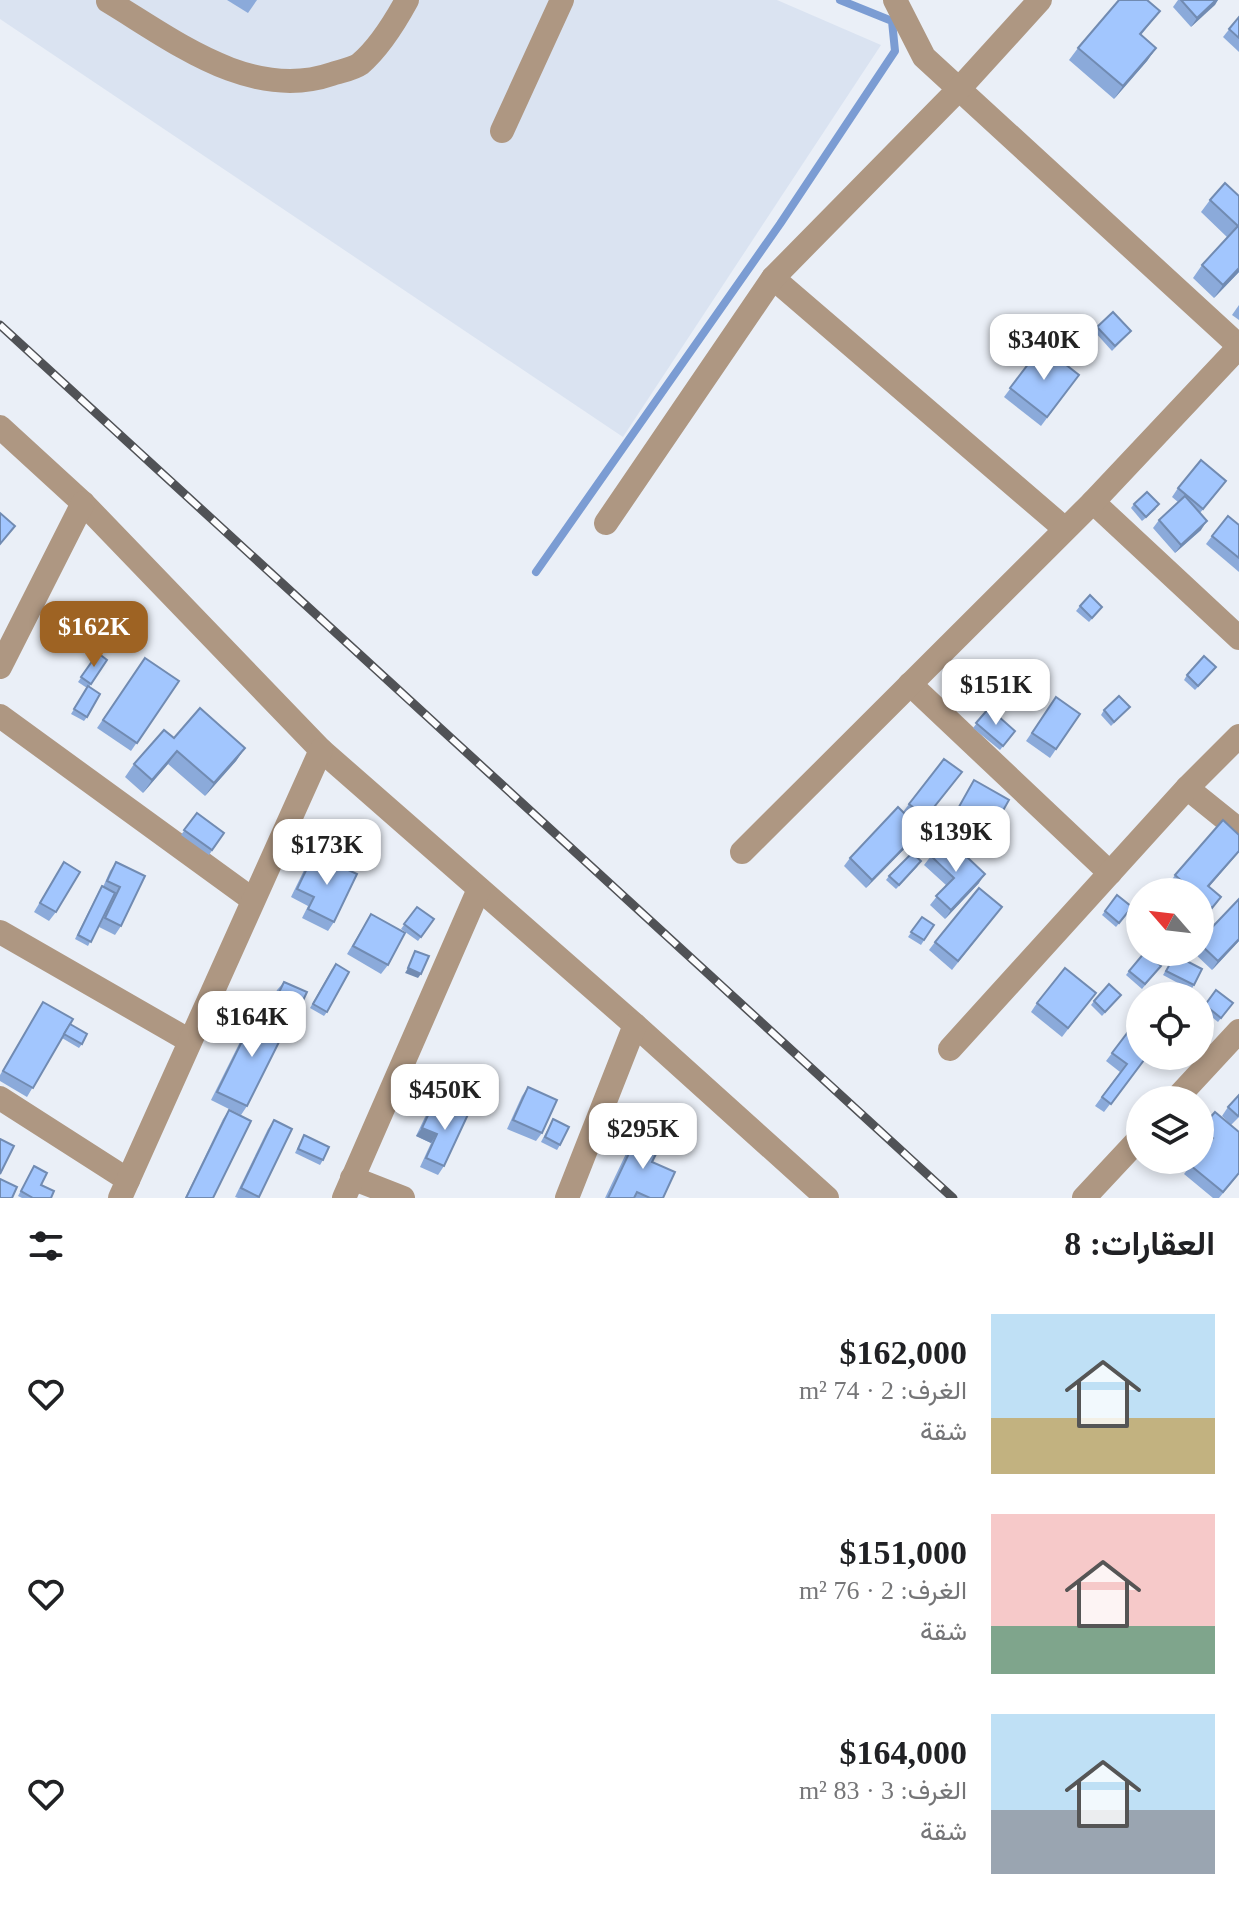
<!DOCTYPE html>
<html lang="ar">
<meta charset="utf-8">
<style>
:root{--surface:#fff;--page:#f6f6f6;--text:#202124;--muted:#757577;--accent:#9e6323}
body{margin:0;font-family:"Times New Roman",Vazirmatn,serif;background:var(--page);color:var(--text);direction:rtl;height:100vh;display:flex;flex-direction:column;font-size:30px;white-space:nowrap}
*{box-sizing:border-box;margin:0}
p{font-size:26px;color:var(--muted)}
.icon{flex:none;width:44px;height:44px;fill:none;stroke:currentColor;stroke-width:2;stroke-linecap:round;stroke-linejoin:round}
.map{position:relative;height:1198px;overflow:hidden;direction:ltr}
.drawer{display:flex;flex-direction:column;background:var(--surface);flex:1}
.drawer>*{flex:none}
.needle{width:52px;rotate:298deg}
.tools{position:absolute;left:1126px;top:878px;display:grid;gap:16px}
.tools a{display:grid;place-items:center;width:88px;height:88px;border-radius:50%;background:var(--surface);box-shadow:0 4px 12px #0003;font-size:40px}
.price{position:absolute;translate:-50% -68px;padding:0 18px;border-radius:16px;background:#fff;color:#222;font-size:26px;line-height:52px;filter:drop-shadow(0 2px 4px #0008)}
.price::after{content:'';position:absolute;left:50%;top:48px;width:24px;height:18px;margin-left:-12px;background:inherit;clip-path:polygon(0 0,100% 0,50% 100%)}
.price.on{background:var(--accent);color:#fff}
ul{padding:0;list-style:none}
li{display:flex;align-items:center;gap:24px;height:200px;padding:0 24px}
li span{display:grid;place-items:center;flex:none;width:224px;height:160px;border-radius:0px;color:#555}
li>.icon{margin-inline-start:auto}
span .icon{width:96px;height:96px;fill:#fffc;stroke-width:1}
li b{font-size:34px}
h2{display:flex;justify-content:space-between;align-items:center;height:96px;padding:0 24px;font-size:34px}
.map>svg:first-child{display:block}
</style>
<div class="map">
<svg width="1239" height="1198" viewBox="0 0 1239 1198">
<rect width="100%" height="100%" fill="#eaeff7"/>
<!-- built -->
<path fill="#dae3f1" d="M 0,0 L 777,0 L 881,45 L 623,437 L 0,19 Z"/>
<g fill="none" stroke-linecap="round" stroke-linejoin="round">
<!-- stream -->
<path stroke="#7b9cd3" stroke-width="8" d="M 536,572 L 780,224 L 895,51 L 892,21 L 840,0"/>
<!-- minor -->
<g stroke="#ae9782" stroke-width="24">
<path d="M 895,0 L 924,57 L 1239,346"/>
<path d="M 108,1 C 173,40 251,102 332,74 C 341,71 353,69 360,64 C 380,47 395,22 407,0"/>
<path d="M 502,131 L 562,0"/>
<path d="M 773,278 L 1065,529"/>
<path d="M 0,427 L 83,503 L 321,750 L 635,1025 L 827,1198"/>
<path d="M 1093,502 L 1239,638"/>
<path d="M 606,523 L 773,278 L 959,89 L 1040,0"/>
<path d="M 0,667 L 83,503"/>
<path d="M 910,684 L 1110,873"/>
<path d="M 0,716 L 253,900"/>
<path d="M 1187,788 L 1239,830"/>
<path d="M 742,852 L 1093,502 L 1239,347"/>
<path d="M 0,932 L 190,1041"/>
<path d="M 950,1049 L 1187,788 L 1239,736"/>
<path d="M 0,1098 L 128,1180"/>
<path d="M 1175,1100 L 1239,1031"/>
<path d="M 352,1178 L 403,1198"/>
<path d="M 120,1198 L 321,750"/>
<path d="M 344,1198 L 479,889"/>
<path d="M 567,1198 L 635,1025"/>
<path d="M 1084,1198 L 1140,1138"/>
</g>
<defs>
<path id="rail" d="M 0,325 L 953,1198"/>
</defs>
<!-- rail casing -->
<use href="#rail" stroke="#505256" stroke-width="9"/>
<!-- rail -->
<use href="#rail" stroke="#fbfcfe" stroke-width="6" stroke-dasharray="18" stroke-linecap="butt"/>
</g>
<!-- wall -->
<g fill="#8baada">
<path d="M 227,0 L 257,0 L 248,13 Z"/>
<path d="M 1178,0 L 1218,0 L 1191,27 L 1173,7 Z"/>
<path d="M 1160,11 L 1141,35 L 1156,48 L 1147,61 L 1114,99 L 1069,60 L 1078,48 Z"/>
<path d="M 1239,17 L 1239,52 L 1223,37 Z"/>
<path d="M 1239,196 L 1239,272 L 1214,298 L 1193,278 L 1202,265 L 1228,238 L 1201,212 L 1210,200 Z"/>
<path d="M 1239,305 L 1239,320 L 1232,315 Z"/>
<path d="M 1097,327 L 1131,331 L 1112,351 L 1094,331 Z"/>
<path d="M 1042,346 L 1079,375 L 1041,426 L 1004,397 Z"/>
<path d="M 1178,488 L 1220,489 L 1200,513 L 1201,530 L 1175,553 L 1153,528 L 1159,520 L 1178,502 L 1172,497 Z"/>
<path d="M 1134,504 L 1156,509 L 1142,521 L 1131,508 Z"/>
<path d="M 1239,525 L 1239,572 L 1206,544 L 1212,536 Z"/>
<path d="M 1080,606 L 1099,611 L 1089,622 L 1076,611 Z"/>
<path d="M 98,653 L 107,660 L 89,687 L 87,717 L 84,721 L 71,714 L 87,688 L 78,682 Z"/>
<path d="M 145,658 L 179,681 L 131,751 L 97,728 Z"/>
<path d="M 1213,671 L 1195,690 L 1184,680 L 1187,675 Z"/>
<path d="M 1056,697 L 1080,714 L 1050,758 L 1026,741 Z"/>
<path d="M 1130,707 L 1111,726 L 1101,715 L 1104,710 Z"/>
<path d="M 989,708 L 1015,731 L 1000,750 L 973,728 Z"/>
<path d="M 174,738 L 245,748 L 236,761 L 205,796 L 168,764 L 143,793 L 125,777 L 134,764 Z"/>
<path d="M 962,772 L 920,826 L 903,812 L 909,804 Z"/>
<path d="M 974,780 L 982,848 L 976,857 L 954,845 L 979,883 L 945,919 L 930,905 L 946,885 L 924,865 L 931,856 L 946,840 L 941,837 Z"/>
<path d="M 197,813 L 224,833 L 209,855 L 181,835 Z"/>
<path d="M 921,830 L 915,838 L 866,888 L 844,866 L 850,858 Z"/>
<path d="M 314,854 L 334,922 L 328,931 L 302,918 L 308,906 L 291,897 L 308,862 Z"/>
<path d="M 64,862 L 56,912 L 49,921 L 34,912 Z"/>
<path d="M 116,862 L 145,876 L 121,926 L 115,935 L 99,927 L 114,896 L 113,896 L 88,946 L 75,939 L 99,891 L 103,887 L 110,871 Z"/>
<path d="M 918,866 L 896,889 L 886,880 L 889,876 Z"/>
<path d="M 1175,875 L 1209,887 L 1221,897 L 1206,916 L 1202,913 L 1200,916 L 1200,892 L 1178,892 L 1169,884 Z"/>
<path d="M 1117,895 L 1132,907 L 1116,927 L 1102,915 Z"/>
<path d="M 1239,899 L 1239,941 L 1212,970 L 1193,952 L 1200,952 L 1200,940 Z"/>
<path d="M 417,907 L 434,919 L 418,941 L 401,929 Z"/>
<path d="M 1002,907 L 952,970 L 929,950 L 935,942 Z"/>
<path d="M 371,914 L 388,965 L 381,974 L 347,954 Z"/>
<path d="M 922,917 L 934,925 L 921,945 L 908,937 Z"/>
<path d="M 1145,952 L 1170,952 L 1160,964 Z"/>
<path d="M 1175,955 L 1194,985 L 1191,990 L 1163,975 Z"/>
<path d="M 1161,966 L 1142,989 L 1126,975 L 1129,971 Z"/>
<path d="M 332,969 L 327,1012 L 324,1016 L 310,1008 Z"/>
<path d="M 284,982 L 292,1024 L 286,1032 L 284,1031 L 247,1106 L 241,1115 L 211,1100 L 251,1020 L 257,1011 L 266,1016 L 277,990 Z"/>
<path d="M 1216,990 L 1233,1003 L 1218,1022 L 1202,1009 Z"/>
<path d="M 1096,993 L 1062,1037 L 1031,1012 L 1037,1003 Z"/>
<path d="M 1121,995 L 1102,1016 L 1091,1005 L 1094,1001 Z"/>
<path d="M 43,1002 L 70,1024 L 82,1044 L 79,1048 L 62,1038 L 27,1097 L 0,1081 L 0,1075 Z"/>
<path d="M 1131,1028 L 1147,1056 L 1104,1112 L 1095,1106 L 1120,1072 L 1106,1061 Z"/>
<path d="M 1162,1056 L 1183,1056 L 1174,1069 L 1160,1059 Z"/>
<path d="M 528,1087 L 542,1133 L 536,1141 L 507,1129 L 522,1096 Z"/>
<path d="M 457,1102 L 444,1166 L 438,1175 L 420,1167 L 431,1143 L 416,1136 L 425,1117 L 431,1109 L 448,1116 Z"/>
<path d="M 1228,1107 L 1239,1117 L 1231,1125 L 1222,1116 Z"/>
<path d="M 229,1110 L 213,1198 L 185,1198 L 223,1119 Z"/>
<path d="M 1215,1112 L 1239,1132 L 1239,1174 L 1219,1198 L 1213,1198 L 1184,1174 L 1206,1146 L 1200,1141 L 1200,1129 Z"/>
<path d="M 553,1119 L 560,1145 L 557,1150 L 541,1142 Z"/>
<path d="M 274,1120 L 292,1129 L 258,1198 L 238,1198 L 235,1197 L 268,1129 Z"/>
<path d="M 640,1130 L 652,1162 L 663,1198 L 605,1198 L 631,1143 Z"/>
<path d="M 304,1135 L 323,1160 L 320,1165 L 295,1153 Z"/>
<path d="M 1158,1160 L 1178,1160 L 1169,1170 Z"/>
<path d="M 34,1166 L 41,1185 L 51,1198 L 22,1198 L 18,1196 Z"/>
</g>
<!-- shaded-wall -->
<g fill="#718bb2">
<path d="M 1216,0 L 1218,0 L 1215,5 L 1191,27 L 1197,18 Z"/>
<path d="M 1156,48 L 1147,61 L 1114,99 L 1123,86 Z"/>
<path d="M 1239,268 L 1239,272 L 1214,298 L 1223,285 Z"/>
<path d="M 1207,521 L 1201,530 L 1175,553 L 1181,545 Z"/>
<path d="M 245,748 L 236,761 L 205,796 L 214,783 Z"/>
<path d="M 177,751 L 168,764 L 143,793 L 152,780 Z"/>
<path d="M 921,830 L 915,838 L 866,888 L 872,880 Z"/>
<path d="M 1239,851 L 1239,852 L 1202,895 L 1208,886 Z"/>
<path d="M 985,874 L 979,883 L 945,919 L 951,910 Z"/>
<path d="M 1239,939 L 1239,941 L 1212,970 L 1218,961 Z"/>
<path d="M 408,968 L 421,974 L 418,978 L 405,973 Z"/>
<path d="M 422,1128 L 437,1134 L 431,1143 L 416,1136 Z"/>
</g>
<!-- building -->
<g fill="#a2c6fe" stroke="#718bb2" stroke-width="2">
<path d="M 1119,0 L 1147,0 L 1160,11 L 1140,34 L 1156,48 L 1123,86 L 1078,48 Z"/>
<path d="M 1181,0 L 1216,0 L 1197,18 Z"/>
<path d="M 1239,17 L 1239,38 L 1229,29 Z"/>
<path d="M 1225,183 L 1239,196 L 1239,268 L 1223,285 L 1202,265 L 1238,226 L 1210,200 Z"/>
<path d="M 1113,312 L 1131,331 L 1115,346 L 1097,327 Z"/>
<path d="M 1042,346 L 1079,375 L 1047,417 L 1010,388 Z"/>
<path d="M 1201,460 L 1226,481 L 1203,509 L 1178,488 Z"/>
<path d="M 1147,492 L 1159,504 L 1146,517 L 1134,504 Z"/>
<path d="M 1185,496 L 1207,521 L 1181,545 L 1159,520 Z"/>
<path d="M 0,513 L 15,526 L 0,544 Z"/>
<path d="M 1228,516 L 1239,525 L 1239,558 L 1212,536 Z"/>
<path d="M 1090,595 L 1102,607 L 1092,618 L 1080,606 Z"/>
<path d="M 98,653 L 107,660 L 91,684 L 81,677 Z"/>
<path d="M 1204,656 L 1216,667 L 1198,686 L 1187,675 Z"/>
<path d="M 145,658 L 179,681 L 137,743 L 103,720 Z"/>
<path d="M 88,686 L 100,694 L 87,717 L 74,709 Z"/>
<path d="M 1119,696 L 1130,707 L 1114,722 L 1104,710 Z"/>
<path d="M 1056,697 L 1080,714 L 1056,749 L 1032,733 Z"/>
<path d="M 200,708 L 245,748 L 214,783 L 177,751 L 152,780 L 134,764 L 164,730 L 174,738 Z"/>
<path d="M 989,708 L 1015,731 L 1003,746 L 976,723 Z"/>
<path d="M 944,759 L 962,772 L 926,817 L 909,804 Z"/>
<path d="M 974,780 L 1009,800 L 982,848 L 947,828 Z"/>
<path d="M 898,807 L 921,830 L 872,880 L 850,858 Z"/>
<path d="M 197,813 L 224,833 L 212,850 L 184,830 Z"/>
<path d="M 1223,820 L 1239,835 L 1239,851 L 1208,886 L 1221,897 L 1212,908 L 1200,897 L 1200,892 L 1194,892 L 1175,875 Z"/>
<path d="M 948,839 L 985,874 L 951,910 L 936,896 L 954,878 L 931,856 Z"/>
<path d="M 912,853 L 921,861 L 899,885 L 889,876 Z"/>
<path d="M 314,854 L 357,874 L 334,922 L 308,909 L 314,897 L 297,889 Z"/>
<path d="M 64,862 L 80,872 L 56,912 L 40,903 Z"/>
<path d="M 116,862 L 145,876 L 121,926 L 105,918 L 120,887 L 107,881 Z"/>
<path d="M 102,886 L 115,893 L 91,942 L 78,935 Z"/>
<path d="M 1184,886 L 1190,892 L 1179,892 Z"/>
<path d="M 979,888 L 1002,907 L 958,961 L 935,942 Z"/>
<path d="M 1117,895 L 1132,907 L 1119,923 L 1105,911 Z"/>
<path d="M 1239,899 L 1239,939 L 1218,961 L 1200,944 L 1200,940 Z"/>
<path d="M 1200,900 L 1207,906 L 1200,915 Z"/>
<path d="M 417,907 L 434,919 L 421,937 L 404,924 Z"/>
<path d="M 371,914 L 405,933 L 388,965 L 353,946 Z"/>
<path d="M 922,917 L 934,925 L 924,940 L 911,932 Z"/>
<path d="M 415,951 L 429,956 L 421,974 L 408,968 Z"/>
<path d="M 1145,952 L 1161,966 L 1145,984 L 1129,971 Z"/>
<path d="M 1175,955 L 1202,969 L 1194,985 L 1166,971 Z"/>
<path d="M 336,964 L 349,972 L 327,1012 L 313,1004 Z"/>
<path d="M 1065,968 L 1096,993 L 1068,1028 L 1037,1003 Z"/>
<path d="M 284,982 L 307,992 L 292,1024 L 269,1013 Z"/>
<path d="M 1109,984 L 1121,995 L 1105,1012 L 1094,1001 Z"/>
<path d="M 1216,990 L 1233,1003 L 1221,1018 L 1205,1005 Z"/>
<path d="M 43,1002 L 73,1019 L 33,1088 L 3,1071 Z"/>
<path d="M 257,1011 L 287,1026 L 247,1106 L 217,1092 Z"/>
<path d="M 70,1024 L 87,1034 L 82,1044 L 64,1034 Z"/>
<path d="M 1131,1028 L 1140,1035 L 1140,1056 L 1147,1056 L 1111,1104 L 1102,1097 L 1127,1064 L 1112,1053 Z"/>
<path d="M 1165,1056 L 1183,1056 L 1177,1065 Z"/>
<path d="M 528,1087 L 557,1100 L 542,1133 L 513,1120 Z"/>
<path d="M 1239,1095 L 1239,1115 L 1238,1116 L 1228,1107 Z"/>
<path d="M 457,1102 L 471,1108 L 444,1166 L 426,1158 L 437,1134 L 422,1128 L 431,1109 L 449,1117 Z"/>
<path d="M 229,1110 L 251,1121 L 213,1198 L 186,1198 Z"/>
<path d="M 1215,1112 L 1239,1132 L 1239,1173 L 1223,1192 L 1190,1165 L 1195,1160 L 1200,1160 L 1200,1153 L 1213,1138 L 1201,1128 Z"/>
<path d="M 553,1119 L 569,1127 L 560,1145 L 545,1137 Z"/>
<path d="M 274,1120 L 292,1129 L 259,1197 L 241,1188 Z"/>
<path d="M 640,1130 L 663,1140 L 652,1162 L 675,1172 L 663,1198 L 650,1198 L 637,1192 L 634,1198 L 608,1198 Z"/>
<path d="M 304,1135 L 329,1147 L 323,1160 L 298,1149 Z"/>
<path d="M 0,1139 L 14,1146 L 0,1174 Z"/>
<path d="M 1165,1160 L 1177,1160 L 1172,1166 Z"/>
<path d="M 34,1166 L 47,1173 L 41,1185 L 54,1191 L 51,1198 L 33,1198 L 21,1191 Z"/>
<path d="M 0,1179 L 17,1187 L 12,1198 L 0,1198 Z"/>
</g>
</svg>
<div class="tools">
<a><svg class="needle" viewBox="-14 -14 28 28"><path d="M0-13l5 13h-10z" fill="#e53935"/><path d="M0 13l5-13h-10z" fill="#757577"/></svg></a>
<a><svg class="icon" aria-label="locate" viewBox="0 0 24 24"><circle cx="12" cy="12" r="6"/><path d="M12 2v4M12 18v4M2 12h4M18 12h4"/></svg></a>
<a><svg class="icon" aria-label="layers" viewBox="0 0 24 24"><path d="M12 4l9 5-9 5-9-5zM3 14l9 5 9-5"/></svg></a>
</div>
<b class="price" style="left:1044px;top:382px">$340K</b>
<b class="price on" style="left:94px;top:669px">$162K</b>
<b class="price" style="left:996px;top:727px">$151K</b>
<b class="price" style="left:956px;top:874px">$139K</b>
<b class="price" style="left:327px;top:887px">$173K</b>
<b class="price" style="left:252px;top:1059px">$164K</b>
<b class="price" style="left:445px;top:1132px">$450K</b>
<b class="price" style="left:643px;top:1171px">$295K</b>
</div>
<section class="drawer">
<h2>العقارات: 8<svg class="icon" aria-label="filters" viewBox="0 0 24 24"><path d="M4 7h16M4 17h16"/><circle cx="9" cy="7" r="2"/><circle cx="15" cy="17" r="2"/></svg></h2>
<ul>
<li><span style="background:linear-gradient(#bfe0f5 65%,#c2b280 0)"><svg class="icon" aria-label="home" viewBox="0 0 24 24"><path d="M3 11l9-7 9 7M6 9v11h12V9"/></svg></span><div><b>$162,000</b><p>الغرف: 2 · 74 m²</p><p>شقة</p></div><svg class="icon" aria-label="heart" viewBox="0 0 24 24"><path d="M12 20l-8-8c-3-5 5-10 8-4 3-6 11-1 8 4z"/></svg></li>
<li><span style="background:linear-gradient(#f6c9c9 70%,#7fa58c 0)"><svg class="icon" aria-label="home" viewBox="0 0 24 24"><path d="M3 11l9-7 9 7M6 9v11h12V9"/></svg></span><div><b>$151,000</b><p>الغرف: 2 · 76 m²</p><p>شقة</p></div><svg class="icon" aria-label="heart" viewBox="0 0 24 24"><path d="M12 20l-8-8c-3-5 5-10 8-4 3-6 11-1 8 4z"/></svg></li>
<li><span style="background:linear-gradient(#bfe0f5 60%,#9aa5b1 0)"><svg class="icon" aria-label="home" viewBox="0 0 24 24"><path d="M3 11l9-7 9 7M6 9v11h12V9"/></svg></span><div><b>$164,000</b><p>الغرف: 3 · 83 m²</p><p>شقة</p></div><svg class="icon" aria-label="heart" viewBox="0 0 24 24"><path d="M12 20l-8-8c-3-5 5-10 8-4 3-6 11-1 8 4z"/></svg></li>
</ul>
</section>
